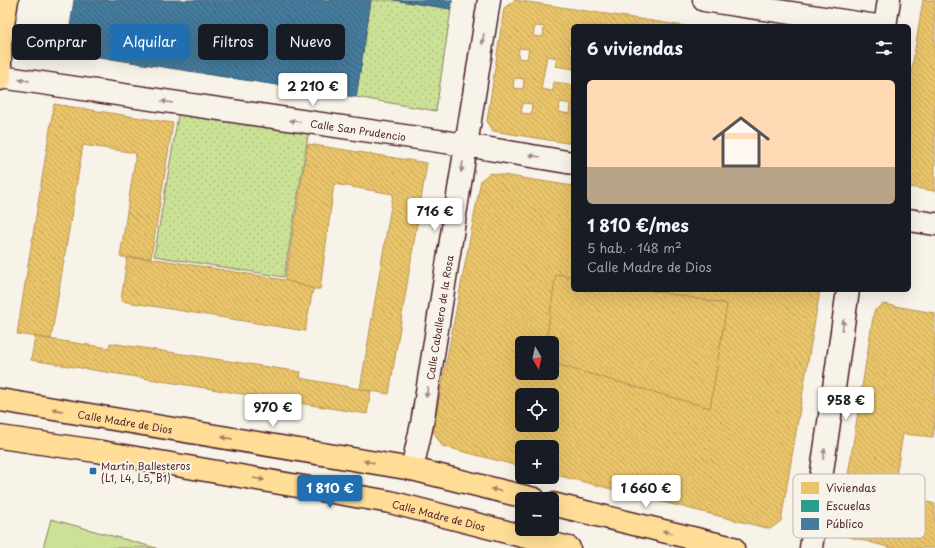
<!DOCTYPE html>
<html lang="es">
<meta charset="utf-8">
<style>
:root{--surface:#171b24;--page:#20242c;--text:#f1f3f6;--muted:#9ea1a6;--accent:#1f6fb2}
body{margin:0;font-family:"Playpen Sans",sans-serif;background:var(--page);color:var(--text);height:100vh;display:flex;flex-direction:column;font-size:15px;white-space:nowrap}
*{box-sizing:border-box;margin:0}
p{font-size:13px;color:var(--muted)}
.icon{flex:none;width:22px;height:22px;fill:none;stroke:currentColor;stroke-width:2;stroke-linecap:round;stroke-linejoin:round}
.map{position:relative;flex:1;overflow:hidden}
.drawer{position:absolute;left:571px;top:24px;width:340px;height:268px;display:flex;flex-direction:column;background:var(--surface);border-radius:6px;box-shadow:0 4px 16px #0002}
.drawer>*{flex:none}
.guide{position:absolute;left:12px;top:24px;width:380px;height:36px;display:flex;gap:8px}
.needle{width:26px;rotate:171deg}
.tools{position:absolute;left:515px;top:336px;display:grid;gap:8px}
.tools a{display:grid;place-items:center;width:44px;height:44px;border-radius:6px;background:var(--surface);box-shadow:0 4px 16px #0002;font-size:20px}
.price{position:absolute;translate:-50% -34px;padding:0 9px;border-radius:4px;background:#fff;color:#222;font-size:13px;line-height:26px;filter:drop-shadow(0 1px 2px #0008)}
.price::after{content:'';position:absolute;left:50%;top:24px;width:12px;height:9px;margin-left:-6px;background:inherit;clip-path:polygon(0 0,100% 0,50% 100%)}
.price.selected{background:var(--accent);color:#fff}
ul{padding:0;list-style:none}
li{display:grid;align-content:center;gap:8px;height:212px;padding:0 16px}
li span{display:grid;place-items:center;height:124px;border-radius:6px;color:#555}
li>.icon{margin-inline-start:auto}
span .icon{width:72px;height:72px;fill:#fffc;stroke-width:1}
li b{font-size:17px}
h2{display:flex;justify-content:space-between;align-items:center;height:48px;padding:0 16px;font-size:17px}
.chip{padding:0 14px;border-radius:6px;background:var(--surface);box-shadow:0 4px 16px #0002;font-size:14px;line-height:36px}
.chip.selected{background:var(--accent);color:#fff}
.map>svg:first-child{display:block}
</style>
<div class="map">
<svg width="935" height="548" viewBox="0 0 935 548">
<defs>
<pattern id="green-dots" width="8" height="8" patternUnits="userSpaceOnUse"><rect width="8" height="8" fill="#cbe196"/><path d="M2 2h.1M6 6h.1" fill="none" stroke="#b0c181" stroke-width="1.8" stroke-linecap="round"/></pattern>
<pattern id="homes-back-hatch" width="6" height="6" patternUnits="userSpaceOnUse"><rect width="6" height="6" fill="#e9c46a"/><path d="M-1 5l2 2M0 0l6 6M5-1l2 2" fill="none" stroke="#c9a85c"/></pattern>
<pattern id="schools-back-hatch" width="6" height="6" patternUnits="userSpaceOnUse"><rect width="6" height="6" fill="#2a9d8f"/><path d="M-1 5l2 2M0 0l6 6M5-1l2 2" fill="none" stroke="#267f75"/></pattern>
<pattern id="public-back-hatch" width="6" height="6" patternUnits="userSpaceOnUse"><rect width="6" height="6" fill="#457b9d"/><path d="M-1 5l2 2M0 0l6 6M5-1l2 2" fill="none" stroke="#3c6480"/></pattern>
</defs>
<rect width="100%" height="100%" fill="#f7f3e8"/>
<filter id="ink" filterUnits="userSpaceOnUse"><feTurbulence type="fractalNoise" baseFrequency=".025" numOctaves="2"/><feDisplacementMap in="SourceGraphic" scale="8" xChannelSelector="R" yChannelSelector="G"/><feConvolveMatrix kernelMatrix="1 2 1 2 8 2 1 2 1" color-interpolation-filters="sRGB"/></filter>
<g filter="url(#ink)">
<!-- green -->
<g fill="url(#green-dots)" stroke="#8a8060">
<path d="M 371,0 L 394,0 L 451,9 L 436,111 L 356,97 Z"/>
<path d="M 180,104 L 310,124 L 284,277 L 154,256 Z"/>
</g>
<!-- pitch -->
<path fill="#cbe196" stroke="#8a8060" d="M 51,519 L 156,548 L 43,548 Z"/>
<!-- homes -->
<g fill="url(#homes-back-hatch)" stroke="#b99257" fill-rule="evenodd">
<path d="M 515,0 L 685,26 L 573,26 L 573,38 L 570,38 L 569,49 L 573,49 L 573,69 L 555,66 L 557,58 L 547,56 L 541,89 L 553,91 L 554,82 L 573,85 L 573,144 L 493,131 L 487,121 L 504,8 ZM 535,26 L 544,27 L 543,37 L 533,36 ZM 519,48 L 529,49 L 527,59 L 518,58 ZM 514,78 L 524,79 L 523,89 L 513,88 ZM 560,102 L 571,104 L 570,114 L 559,112 ZM 523,103 L 532,104 L 531,114 L 521,113 Z"/>
<path d="M 923,0 L 935,0 L 935,191 L 909,187 L 909,86 Z"/>
<path d="M 54,104 L 173,123 L 151,258 L 120,257 L 136,153 L 83,145 L 51,339 L 17,334 Z"/>
<path d="M 308,144 L 427,163 L 389,394 L 360,389 L 393,194 L 334,184 L 320,289 L 313,289 L 285,280 Z"/>
<path d="M 490,173 L 573,186 L 573,277 L 556,274 L 546,343 L 522,343 L 522,373 L 552,373 L 552,363 L 710,408 L 727,304 L 647,290 L 820,290 L 781,521 L 770,529 L 552,474 L 552,447 L 522,447 L 522,467 L 442,446 L 433,431 L 481,180 ZM 522,395 L 552,395 L 552,425 L 522,425 Z"/>
<path d="M 127,258 L 156,259 L 285,280 L 313,289 L 305,331 L 121,301 Z"/>
<path d="M 556,274 L 573,277 L 573,290 L 647,290 L 727,304 L 710,408 L 552,363 L 552,343 L 546,343 Z"/>
<path d="M 883,304 L 935,313 L 935,423 L 933,437 L 903,434 L 893,493 L 935,504 L 935,548 L 892,548 L 846,536 L 840,526 L 874,311 Z"/>
<path d="M 35,337 L 109,348 L 110,343 L 301,372 L 300,378 L 371,391 L 367,414 L 31,360 Z"/>
</g>
<!-- schools -->
<g fill="url(#schools-back-hatch)" stroke="#347771">
<path d="M 103,0 L 129,0 L 129,5 L 207,16 L 204,41 L 119,29 L 83,54 L 69,32 L 104,7 Z"/>
<path d="M 234,0 L 371,0 L 356,97 L 205,74 L 210,42 L 204,41 L 207,16 L 231,20 Z"/>
<path d="M 394,0 L 452,0 L 451,9 Z"/>
</g>
<!-- public -->
<g fill="url(#public-back-hatch)" stroke="#465f7b">
<path d="M 74,0 L 371,0 L 356,97 L 66,52 Z"/>
<path d="M 394,0 L 452,0 L 451,9 Z"/>
</g>
<g fill="none" stroke-linecap="round" stroke-linejoin="round">
<defs>
<g id="minor">
<path d="M 704,0 L 877,26"/>
<path d="M 885,26 L 889,0"/>
<path id="s1" d="M 1,77 L 466,145 L 573,163"/>
<path d="M 909,220 L 935,224"/>
<path id="s2" d="M 412,469 L 422,424 L 489,0"/>
<path d="M 811,548 L 848,290"/>
</g>
<g id="major">
<path d="M 0,43 L 7,0"/>
<path d="M 0,79 L 0,43"/>
<path id="s3" d="M 0,400 L 412,469 L 534,499"/>
<path id="s4" d="M 0,437 L 96,451 L 390,502 L 569,548"/>
<path d="M 552,504 L 733,548"/>
</g>
</defs>
<!-- minor casing -->
<use href="#minor" stroke="#4a1f2b" stroke-width="25"/>
<!-- major casing -->
<use href="#major" stroke="#4a1f2b" stroke-width="25"/>
<!-- minor -->
<use href="#minor" stroke="#f7f3e8" stroke-width="22"/>
<!-- major -->
<use href="#major" stroke="#ffdd96" stroke-width="22"/>
</g>
<!-- one-way arrows -->
<defs><path id="oneway-solid" d="M-6-.8H1V-3.2L6.5 0L1 3.2V.8H-6Z"/></defs>
<g fill="#a0898a">
<use href="#oneway-solid" transform="translate(483 39) rotate(99)"/>
<use href="#oneway-solid" transform="translate(24 80) rotate(-171)"/>
<use href="#oneway-solid" transform="translate(167 102) rotate(-171)"/>
<use href="#oneway-solid" transform="translate(295 121) rotate(-172)"/>
<use href="#oneway-solid" transform="translate(535 156) rotate(-171)"/>
<use href="#oneway-solid" transform="translate(462 167) rotate(99)"/>
<use href="#oneway-solid" transform="translate(843 325) rotate(-82)"/>
<use href="#oneway-solid" transform="translate(427 392) rotate(99)"/>
<use href="#oneway-solid" transform="translate(824 454) rotate(-82)"/>
</g>
<g fill="#a47e60">
<use href="#oneway-solid" transform="translate(57 410) rotate(-171)"/>
<use href="#oneway-solid" transform="translate(227 438) rotate(-171)"/>
<use href="#oneway-solid" transform="translate(369 462) rotate(-170)"/>
<use href="#oneway-solid" transform="translate(259 479) rotate(10)"/>
<use href="#oneway-solid" transform="translate(496 490) rotate(-166)"/>
<use href="#oneway-solid" transform="translate(668 532) rotate(-166)"/>
</g>
</g>
<!-- markers -->
<rect fill="#1f6fb2" stroke="#f7f3e8" stroke-width="1.5" x="89" y="467" width="8" height="8" rx="2"/>
<g text-anchor="middle" dominant-baseline="central" stroke-width="4" stroke-linejoin="round" paint-order="stroke">
<!-- street labels -->
<g font-size="10" fill="#4a1f2b" stroke="#f7f3e8">
<text stroke="none"><textPath href="#s1" startOffset="361">Calle San Prudencio</textPath></text>
<text stroke="none"><textPath href="#s2" startOffset="154">Calle Caballero de la Rosa</textPath></text>
<text stroke="none"><textPath href="#s3" startOffset="127">Calle Madre de Dios</textPath></text>
<text stroke="none"><textPath href="#s4" startOffset="446">Calle Madre de Dios</textPath></text>
</g>
<!-- poi labels -->
<g font-size="10" fill="#4a1f2b" stroke="#f7f3e8" text-anchor="start">
<text x="101" y="465">Martín Ballesteros<tspan x="101" dy="12">(L1, L4, L5, B1)</tspan></text>
</g>
</g>
<!-- legend -->
<rect x="793" y="474" width="132" height="64" rx="6" fill="#f7f3e8" stroke="#c3b3af" stroke-width="1"/>
<rect x="801" y="482" width="18" height="12" fill="#e9c46a"/>
<rect x="801" y="500" width="18" height="12" fill="#2a9d8f"/>
<rect x="801" y="518" width="18" height="12" fill="#457b9d"/>
<g font-size="11" fill="#4a1f2b">
<text x="826" y="492">Viviendas</text>
<text x="826" y="510">Escuelas</text>
<text x="826" y="528">Público</text>
</g>
</svg>
<div class="tools">
<a><svg class="needle" viewBox="-14 -14 28 28"><path d="M0-13l5 13h-10z" fill="#e53935"/><path d="M0 13l5-13h-10z" fill="#9ea1a6"/></svg></a>
<a><svg class="icon" aria-label="locate" viewBox="0 0 24 24"><circle cx="12" cy="12" r="6"/><path d="M12 2v4M12 18v4M2 12h4M18 12h4"/></svg></a>
<a>+</a>
<a>−</a>
</div>
<b class="price" style="left:313px;top:107px">2 210 €</b>
<b class="price" style="left:435px;top:232px">716 €</b>
<b class="price" style="left:846px;top:421px">958 €</b>
<b class="price" style="left:273px;top:428px">970 €</b>
<b class="price selected" style="left:330px;top:509px">1 810 €</b>
<b class="price" style="left:646px;top:509px">1 660 €</b>
<div class="guide">
<a class="chip">Comprar</a>
<a class="chip selected">Alquilar</a>
<a class="chip">Filtros</a>
<a class="chip">Nuevo</a>
</div>
<section class="drawer">
<h2>6 viviendas<svg class="icon" aria-label="filters" viewBox="0 0 24 24"><path d="M4 7h16M4 17h16"/><circle cx="9" cy="7" r="2"/><circle cx="15" cy="17" r="2"/></svg></h2>
<ul>
<li><span style="background:linear-gradient(#ffd9b3 70%,#b9a48a 0)"><svg class="icon" aria-label="home" viewBox="0 0 24 24"><path d="M3 11l9-7 9 7M6 9v11h12V9"/></svg></span><div><b>1 810 €/mes</b><p>5 hab. · 148 m²</p><p>Calle Madre de Dios</p></div></li>
</ul>
</section>
</div>
